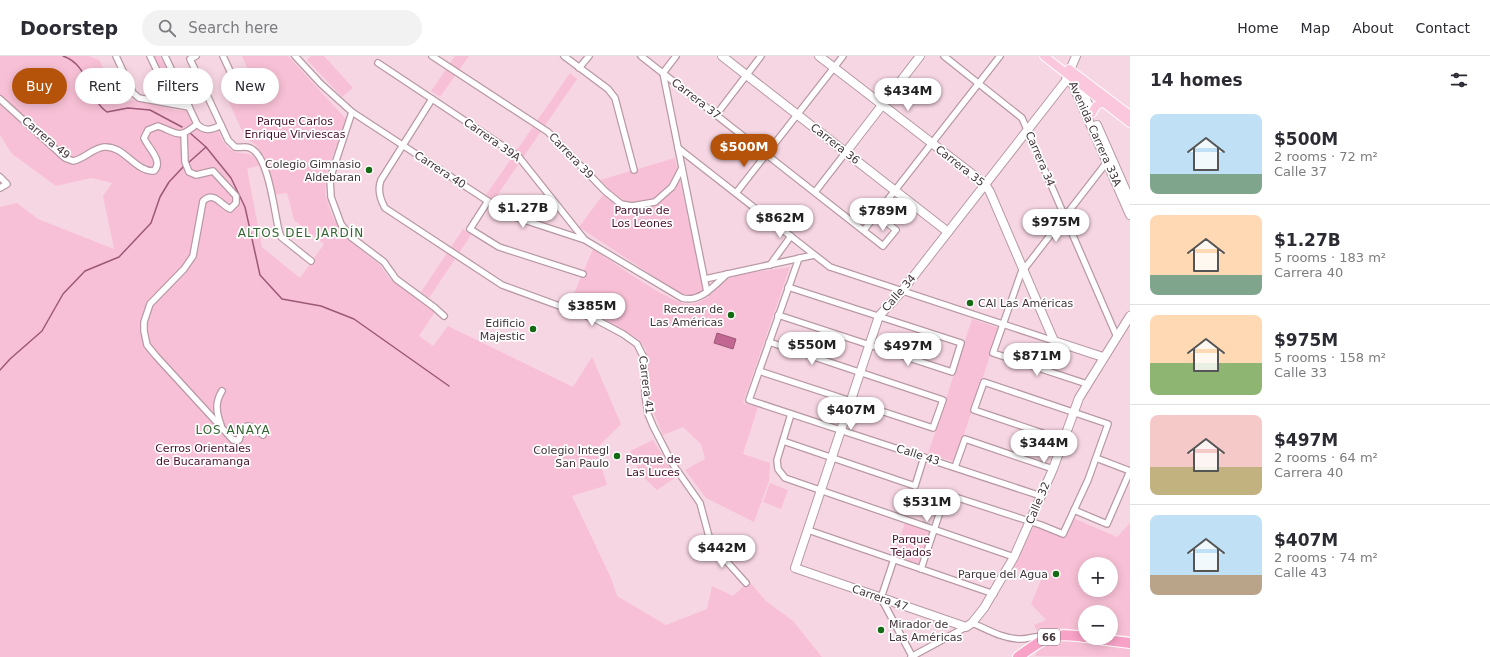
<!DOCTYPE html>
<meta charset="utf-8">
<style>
:root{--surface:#fff;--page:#f2f2f3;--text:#2b2b33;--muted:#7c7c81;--line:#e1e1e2;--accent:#b45309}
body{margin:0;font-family:"DejaVu Sans",sans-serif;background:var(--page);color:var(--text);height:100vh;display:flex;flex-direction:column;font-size:15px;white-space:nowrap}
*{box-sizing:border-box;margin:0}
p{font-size:13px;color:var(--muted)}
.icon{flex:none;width:22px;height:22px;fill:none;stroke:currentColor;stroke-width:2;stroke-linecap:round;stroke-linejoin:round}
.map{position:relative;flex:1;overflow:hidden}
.side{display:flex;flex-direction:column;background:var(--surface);width:360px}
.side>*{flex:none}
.guide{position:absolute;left:12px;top:12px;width:380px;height:36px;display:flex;gap:8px}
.fabs{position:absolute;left:1078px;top:501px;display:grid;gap:8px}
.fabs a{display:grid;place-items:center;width:40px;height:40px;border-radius:50%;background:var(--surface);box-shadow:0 2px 10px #0003;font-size:20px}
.price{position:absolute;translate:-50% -34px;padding:0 9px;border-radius:14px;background:#fff;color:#222;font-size:13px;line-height:26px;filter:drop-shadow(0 1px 2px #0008)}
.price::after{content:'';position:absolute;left:50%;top:24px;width:12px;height:9px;margin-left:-6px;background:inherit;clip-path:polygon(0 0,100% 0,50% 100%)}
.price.current{background:var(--accent);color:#fff}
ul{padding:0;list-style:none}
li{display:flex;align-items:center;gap:12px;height:100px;padding:0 20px}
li+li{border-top:1px solid var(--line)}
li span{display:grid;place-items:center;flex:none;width:112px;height:80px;border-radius:8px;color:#555}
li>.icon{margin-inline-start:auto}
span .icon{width:48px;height:48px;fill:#fffc;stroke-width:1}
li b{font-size:17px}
h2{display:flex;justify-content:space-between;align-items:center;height:48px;padding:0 20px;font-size:17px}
.pill{padding:0 14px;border-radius:18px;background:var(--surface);box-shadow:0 2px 10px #0003;font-size:14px;line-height:36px}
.pill.current{background:var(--accent);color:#fff}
header{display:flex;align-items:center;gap:24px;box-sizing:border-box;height:56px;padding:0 20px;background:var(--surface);border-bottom:1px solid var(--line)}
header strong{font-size:19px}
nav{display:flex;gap:22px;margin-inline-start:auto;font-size:14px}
.search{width:280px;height:36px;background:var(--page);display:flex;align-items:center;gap:10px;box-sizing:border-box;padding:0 14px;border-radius:22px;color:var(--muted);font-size:15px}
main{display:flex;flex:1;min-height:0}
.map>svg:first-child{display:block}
</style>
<header>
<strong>Doorstep</strong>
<div class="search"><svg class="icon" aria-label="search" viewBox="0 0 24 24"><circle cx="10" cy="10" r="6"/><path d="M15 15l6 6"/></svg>Search here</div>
<nav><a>Home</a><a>Map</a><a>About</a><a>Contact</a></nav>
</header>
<main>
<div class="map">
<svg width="1130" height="601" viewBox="0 0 1130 601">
<rect width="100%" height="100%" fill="#f7d6e3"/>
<!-- green -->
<g fill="#f8c0d6" fill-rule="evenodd">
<path d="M 0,0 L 89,0 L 99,4 L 121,48 L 133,44 L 177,54 L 188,55 C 195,69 200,85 218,74 C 221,81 224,89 230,93 C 243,102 249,91 261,109 L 247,113 L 262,191 L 300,222 L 324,188 L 294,164 L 287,137 L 274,139 L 266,105 L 257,90 L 245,81 L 226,40 L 253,26 L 242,0 L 288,0 L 346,63 L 327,116 L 325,137 L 331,157 L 342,178 L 350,185 L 380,209 L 390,223 L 435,256 L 419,280 L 433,290 L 448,270 L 573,331 L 592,301 L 621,368 L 596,393 L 607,429 L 572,440 L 611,522 L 617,540 L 666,569 L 707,553 L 712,530 L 733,540 L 749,525 L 766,545 L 793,565 L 822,601 L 0,601 L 0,151 L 17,147 L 38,163 L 114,193 L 103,140 L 112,127 L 91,122 L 56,130 L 12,98 L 0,79 Z"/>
<path d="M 153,0 L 160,0 L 180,42 L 174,43 Z"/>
<path d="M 311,0 L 324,0 L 353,32 L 342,41 L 307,4 Z"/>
<path d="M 455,0 L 469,0 L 440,41 L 431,35 Z"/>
<path d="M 570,17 L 577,23 L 494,144 L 486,139 Z"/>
<path d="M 675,102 L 704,235 L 693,240 L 682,239 L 579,171 L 608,132 L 600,124 Z"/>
<path d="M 463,173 L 471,179 L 429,242 L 421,236 Z"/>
<path d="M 593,193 C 612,205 671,249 690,248 C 710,247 718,226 730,222 C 745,216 774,214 790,211 L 743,347 L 758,351 L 743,398 L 770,407 L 769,425 L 754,466 L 706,442 L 685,414 L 705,403 L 701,388 L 683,371 L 663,379 L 650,348 L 646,294 L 642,288 L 638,283 L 596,258 L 569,249 Z"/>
<path d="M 972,263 L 999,272 L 955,406 L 928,398 Z"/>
<path d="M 653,384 L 676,421 L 657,434 L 641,419 L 630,395 Z"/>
<path d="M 770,427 L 788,434 L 781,453 L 763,446 Z"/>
<path d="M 1073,462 L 1117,481 L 1130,467 L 1130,580 L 1111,578 L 1111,556 L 1085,556 L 1085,575 L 1062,572 L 1038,577 L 1034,569 L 1046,564 L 1031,548 L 1041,524 L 1014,511 L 1034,469 L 1064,482 ZM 1085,508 L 1111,508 L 1111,534 L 1085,534 Z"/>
<path d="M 905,467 L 930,475 L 918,508 L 893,500 Z"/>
<path d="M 1066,582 L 1130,592 L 1130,601 L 1035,600 C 1040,588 1055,585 1066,582 Z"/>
</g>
<!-- water -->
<path fill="#c26791" stroke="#9c5877" d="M 717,277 L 736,283 L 733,293 L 714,287 Z"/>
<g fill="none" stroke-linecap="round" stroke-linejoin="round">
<!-- stream -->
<g stroke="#9c5877" stroke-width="1.5">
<path d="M 63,0 C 90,9 87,42 107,56 L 128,52 L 150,54 L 182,71"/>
<path d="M 190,77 L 206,91 L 231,122 L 245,151 L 260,219 L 282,243 L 321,250 L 354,263 L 449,330"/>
<path d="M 187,108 L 206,91"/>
<path d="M 0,314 L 10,303 L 42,275 L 63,238 L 85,215 L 119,201 L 151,167 L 160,141 L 169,126 L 184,110"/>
</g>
<defs>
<g id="street">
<path d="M 116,0 L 133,37 L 139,42 L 189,51"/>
<path d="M 150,0 L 173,48"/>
<path d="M 165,0 L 197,68 C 205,76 212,74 221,69"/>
<path d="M 196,0 L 190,3 L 228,84 L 235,91 C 240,92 245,90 250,92 C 269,100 274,155 279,175 L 281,181 L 311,205"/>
<path d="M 223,0 L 236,28"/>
<path d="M 295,0 L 321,28 L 352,56 L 509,159 L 585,184 L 682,242 C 700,247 715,229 727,218"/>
<path d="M 432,0 L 548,76 L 605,135 L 621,148 L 632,150 L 655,146 L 672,131 L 682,112"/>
<path d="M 564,0 L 608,33 L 615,42 L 634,114"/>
<path d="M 641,0 L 883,190 L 896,174 L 876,158"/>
<path d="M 676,0 L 663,17 L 707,236"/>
<path d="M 944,0 L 1022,62 L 1117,281"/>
<path d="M 378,7 L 518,100 L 584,183"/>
<path d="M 579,12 L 589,0"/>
<path d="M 0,43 L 65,102 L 73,105 C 84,103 93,92 104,91 C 124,89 135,116 154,115 C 164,105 148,92 144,82 L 148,74 L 158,70 C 178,77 178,84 197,68"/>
<path d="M 432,43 L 381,124 C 377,134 380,143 385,152 L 502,229 L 595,263 L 623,278 L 637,288 L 644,302 L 645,339 L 648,358 L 653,370 L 672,407 L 700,447 L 711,488 L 746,527"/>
<path d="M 352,56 L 330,123 L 331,141 L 341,168 L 351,181 L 384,206 L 396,223 L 434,251 L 444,260"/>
<path d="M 716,59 L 761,0"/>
<path d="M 184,78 L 185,106 L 189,116 L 196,119 L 213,115 L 236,140 L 236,147 L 230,153 C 220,148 214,135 203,145 L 193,200 L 184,213 L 150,248 L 144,266 L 144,275 L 147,289 L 156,300 L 233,384 L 239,384 L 242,373 L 247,370 L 253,371 L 263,379"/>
<path d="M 678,92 L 830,211 L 1054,285"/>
<path d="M 0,121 L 7,128 L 0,132"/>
<path d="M 815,136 L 846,96"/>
<path d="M 736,137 L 843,0"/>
<path d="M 488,145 L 470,173 L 499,191 L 583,218"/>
<path d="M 864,174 L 1000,0"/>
<path d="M 799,202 L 749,344 L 1041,440"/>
<path d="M 770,209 L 791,180"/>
<path d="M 705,223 L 814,199"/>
<path d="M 778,259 L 952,316 L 961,287 L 788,231"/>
<path d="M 759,315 L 933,372 L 943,344 L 769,286"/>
<path d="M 1087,328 L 993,297 L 1021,217 L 1107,106"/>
<path d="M 791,358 L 777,404 L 778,413 L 785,422 L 1014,501"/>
<path d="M 221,369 C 216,356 215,346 222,335"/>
<path d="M 783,385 L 915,430 L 924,401"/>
<path d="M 1096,402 L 1130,415"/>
<path d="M 955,411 L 965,383 L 1053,413"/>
<path d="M 1074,454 L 1107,468 L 1130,415"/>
<path d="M 808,474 L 994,538"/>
<path d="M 894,503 L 881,542 L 912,600"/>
<path d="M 921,513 L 946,438 L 1041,469 L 1063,478 L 1088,424 L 1108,368 L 984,326 L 974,354 L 1063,384"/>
<path d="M 972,567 C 987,573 1001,582 1018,583 C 1028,584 1036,578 1046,582"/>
<path d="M 911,601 L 966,571"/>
</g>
<g id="secondary">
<path d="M 722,0 L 948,176"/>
<path d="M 819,0 L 985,128 L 990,136 L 1054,285 L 1103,301"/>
<path d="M 1076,0 L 1065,26 L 902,235 L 879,260 L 795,512 L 966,571 L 972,567 L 984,552 L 1014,501 L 1053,413 L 1079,342 L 1130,260"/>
<path d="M 1069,20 L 1130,159"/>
<path d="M 1079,27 L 1091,55"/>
<path d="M 1097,69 L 1130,144"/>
<path d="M 846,96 L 920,0"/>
</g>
<g id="primary">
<path d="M 1044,0 L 1130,67"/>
<path d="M 1069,13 L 1130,59"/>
<path d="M 1092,57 L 1096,50 L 1103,46"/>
</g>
<g id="highway">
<path d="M 1091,582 L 1130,587"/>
<path d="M 1018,601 C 1046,581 1050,576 1085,581"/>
</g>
</defs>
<!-- street casing -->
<use href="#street" stroke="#b899a5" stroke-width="8"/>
<!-- secondary casing -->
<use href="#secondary" stroke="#b899a5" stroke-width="10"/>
<!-- primary casing -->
<use href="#primary" stroke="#fff" stroke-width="10"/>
<!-- highway casing -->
<use href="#highway" stroke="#fff" stroke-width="12"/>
<!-- street -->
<use href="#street" stroke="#fff" stroke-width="5.5"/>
<!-- secondary -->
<use href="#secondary" stroke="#fff" stroke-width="8"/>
<!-- primary -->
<use href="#primary" stroke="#fbc7dd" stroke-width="8"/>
<!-- highway -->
<use href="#highway" stroke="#f8a2c7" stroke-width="10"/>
</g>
<!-- markers -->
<g fill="#156b13" stroke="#fff" stroke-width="1.5">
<circle cx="369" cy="114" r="4"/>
<circle cx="970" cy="247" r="4"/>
<circle cx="731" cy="259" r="4"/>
<circle cx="533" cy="273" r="4"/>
<circle cx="617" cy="400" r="4"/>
<circle cx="1056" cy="518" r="4"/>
<circle cx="881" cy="574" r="4"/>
</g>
<g text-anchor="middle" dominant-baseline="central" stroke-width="3.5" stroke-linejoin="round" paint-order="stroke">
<!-- shield labels -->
<rect fill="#fff" stroke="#7b7275" stroke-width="1" x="1038" y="573" width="22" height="16" rx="3"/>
<g font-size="10" font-weight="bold" fill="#42353a">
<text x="1049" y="581">66</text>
</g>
<!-- street labels -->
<g font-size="11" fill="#42353a" stroke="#fff">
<text transform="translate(696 43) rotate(38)">Carrera 37</text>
<text transform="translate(1095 78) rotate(66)">Avenida Carrera 33A</text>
<text transform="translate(46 82) rotate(40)">Carrera 49</text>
<text transform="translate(492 84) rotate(35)">Carrera 39A</text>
<text transform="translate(835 88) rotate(38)">Carrera 36</text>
<text transform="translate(571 100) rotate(46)">Carrera 39</text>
<text transform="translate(1040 103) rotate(67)">Carrera 34</text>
<text transform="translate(960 110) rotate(38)">Carrera 35</text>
<text transform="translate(440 114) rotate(33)">Carrera 40</text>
<text transform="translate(899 237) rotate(-49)">Calle 34</text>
<text transform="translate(646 329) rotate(83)">Carrera 41</text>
<text transform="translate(918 399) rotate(18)">Calle 43</text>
<text transform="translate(1038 447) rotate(-67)">Calle 32</text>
<text transform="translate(880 542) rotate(19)">Carrera 47</text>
</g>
<!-- park labels -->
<g font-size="11" fill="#4a102e" stroke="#fff">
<text x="295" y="65">Parque Carlos<tspan x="295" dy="13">Enrique Virviescas</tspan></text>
<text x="642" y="154">Parque de<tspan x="642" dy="13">Los Leones</tspan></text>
<text x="203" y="392">Cerros Orientales<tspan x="203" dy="13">de Bucaramanga</tspan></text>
<text x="653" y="403">Parque de<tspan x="653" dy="13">Las Luces</tspan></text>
<text x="911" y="483">Parque<tspan x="911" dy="13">Tejados</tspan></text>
</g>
<!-- poi labels -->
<g font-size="11" fill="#42353a" stroke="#fff" text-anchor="end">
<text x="361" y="108">Colegio Gimnasio<tspan x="361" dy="13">Aldebaran</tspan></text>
<text x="978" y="247" text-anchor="start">CAI Las Américas</text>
<text x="723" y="253">Recrear de<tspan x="723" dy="13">Las Américas</tspan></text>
<text x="525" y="267">Edificio<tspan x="525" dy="13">Majestic</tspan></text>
<text x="609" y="394">Colegio Integl<tspan x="609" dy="13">San Paulo</tspan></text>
<text x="1048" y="518">Parque del Agua</text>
<text x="889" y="568" text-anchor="start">Mirador de<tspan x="889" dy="13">Las Américas</tspan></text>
</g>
<!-- neighbourhood labels -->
<g font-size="12" letter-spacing="1" fill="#336630" stroke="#fff">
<text x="301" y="177">ALTOS DEL JARDÍN</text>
<text x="233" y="374">LOS ANAYA</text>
</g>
</g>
</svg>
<div class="fabs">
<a>+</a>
<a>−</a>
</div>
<b class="price" style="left:908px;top:56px">$434M</b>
<b class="price current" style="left:744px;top:112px">$500M</b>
<b class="price" style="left:523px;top:173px">$1.27B</b>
<b class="price" style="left:883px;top:176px">$789M</b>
<b class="price" style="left:780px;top:183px">$862M</b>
<b class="price" style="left:1056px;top:187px">$975M</b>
<b class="price" style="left:592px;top:271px">$385M</b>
<b class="price" style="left:812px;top:310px">$550M</b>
<b class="price" style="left:908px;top:311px">$497M</b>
<b class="price" style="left:1037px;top:321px">$871M</b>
<b class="price" style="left:851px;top:375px">$407M</b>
<b class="price" style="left:1044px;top:408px">$344M</b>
<b class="price" style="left:927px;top:467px">$531M</b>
<b class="price" style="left:722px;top:513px">$442M</b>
<div class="guide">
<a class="pill current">Buy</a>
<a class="pill">Rent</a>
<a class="pill">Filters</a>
<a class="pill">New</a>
</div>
</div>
<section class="side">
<h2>14 homes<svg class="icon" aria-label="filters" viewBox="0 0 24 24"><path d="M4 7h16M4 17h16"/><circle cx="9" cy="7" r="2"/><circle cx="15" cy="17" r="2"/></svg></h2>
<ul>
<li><span style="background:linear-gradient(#bfe0f5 75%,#7fa58c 0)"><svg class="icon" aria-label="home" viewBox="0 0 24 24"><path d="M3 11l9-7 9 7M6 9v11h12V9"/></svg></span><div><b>$500M</b><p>2 rooms · 72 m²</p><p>Calle 37</p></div></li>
<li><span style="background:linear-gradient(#ffd9b3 75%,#7fa58c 0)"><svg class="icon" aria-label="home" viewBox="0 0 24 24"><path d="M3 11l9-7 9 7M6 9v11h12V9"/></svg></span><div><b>$1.27B</b><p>5 rooms · 183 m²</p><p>Carrera 40</p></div></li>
<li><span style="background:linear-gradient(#ffd9b3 60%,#8fb573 0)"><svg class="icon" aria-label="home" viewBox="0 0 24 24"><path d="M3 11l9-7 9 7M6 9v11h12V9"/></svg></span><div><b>$975M</b><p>5 rooms · 158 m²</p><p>Calle 33</p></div></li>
<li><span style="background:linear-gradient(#f6c9c9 65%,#c2b280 0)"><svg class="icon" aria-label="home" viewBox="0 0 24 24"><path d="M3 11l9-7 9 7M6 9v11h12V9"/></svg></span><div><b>$497M</b><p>2 rooms · 64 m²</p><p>Carrera 40</p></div></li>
<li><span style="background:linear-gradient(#bfe0f5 75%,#b9a48a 0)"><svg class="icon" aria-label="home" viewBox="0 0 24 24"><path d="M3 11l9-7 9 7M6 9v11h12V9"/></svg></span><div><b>$407M</b><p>2 rooms · 74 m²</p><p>Calle 43</p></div></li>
</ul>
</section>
</main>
